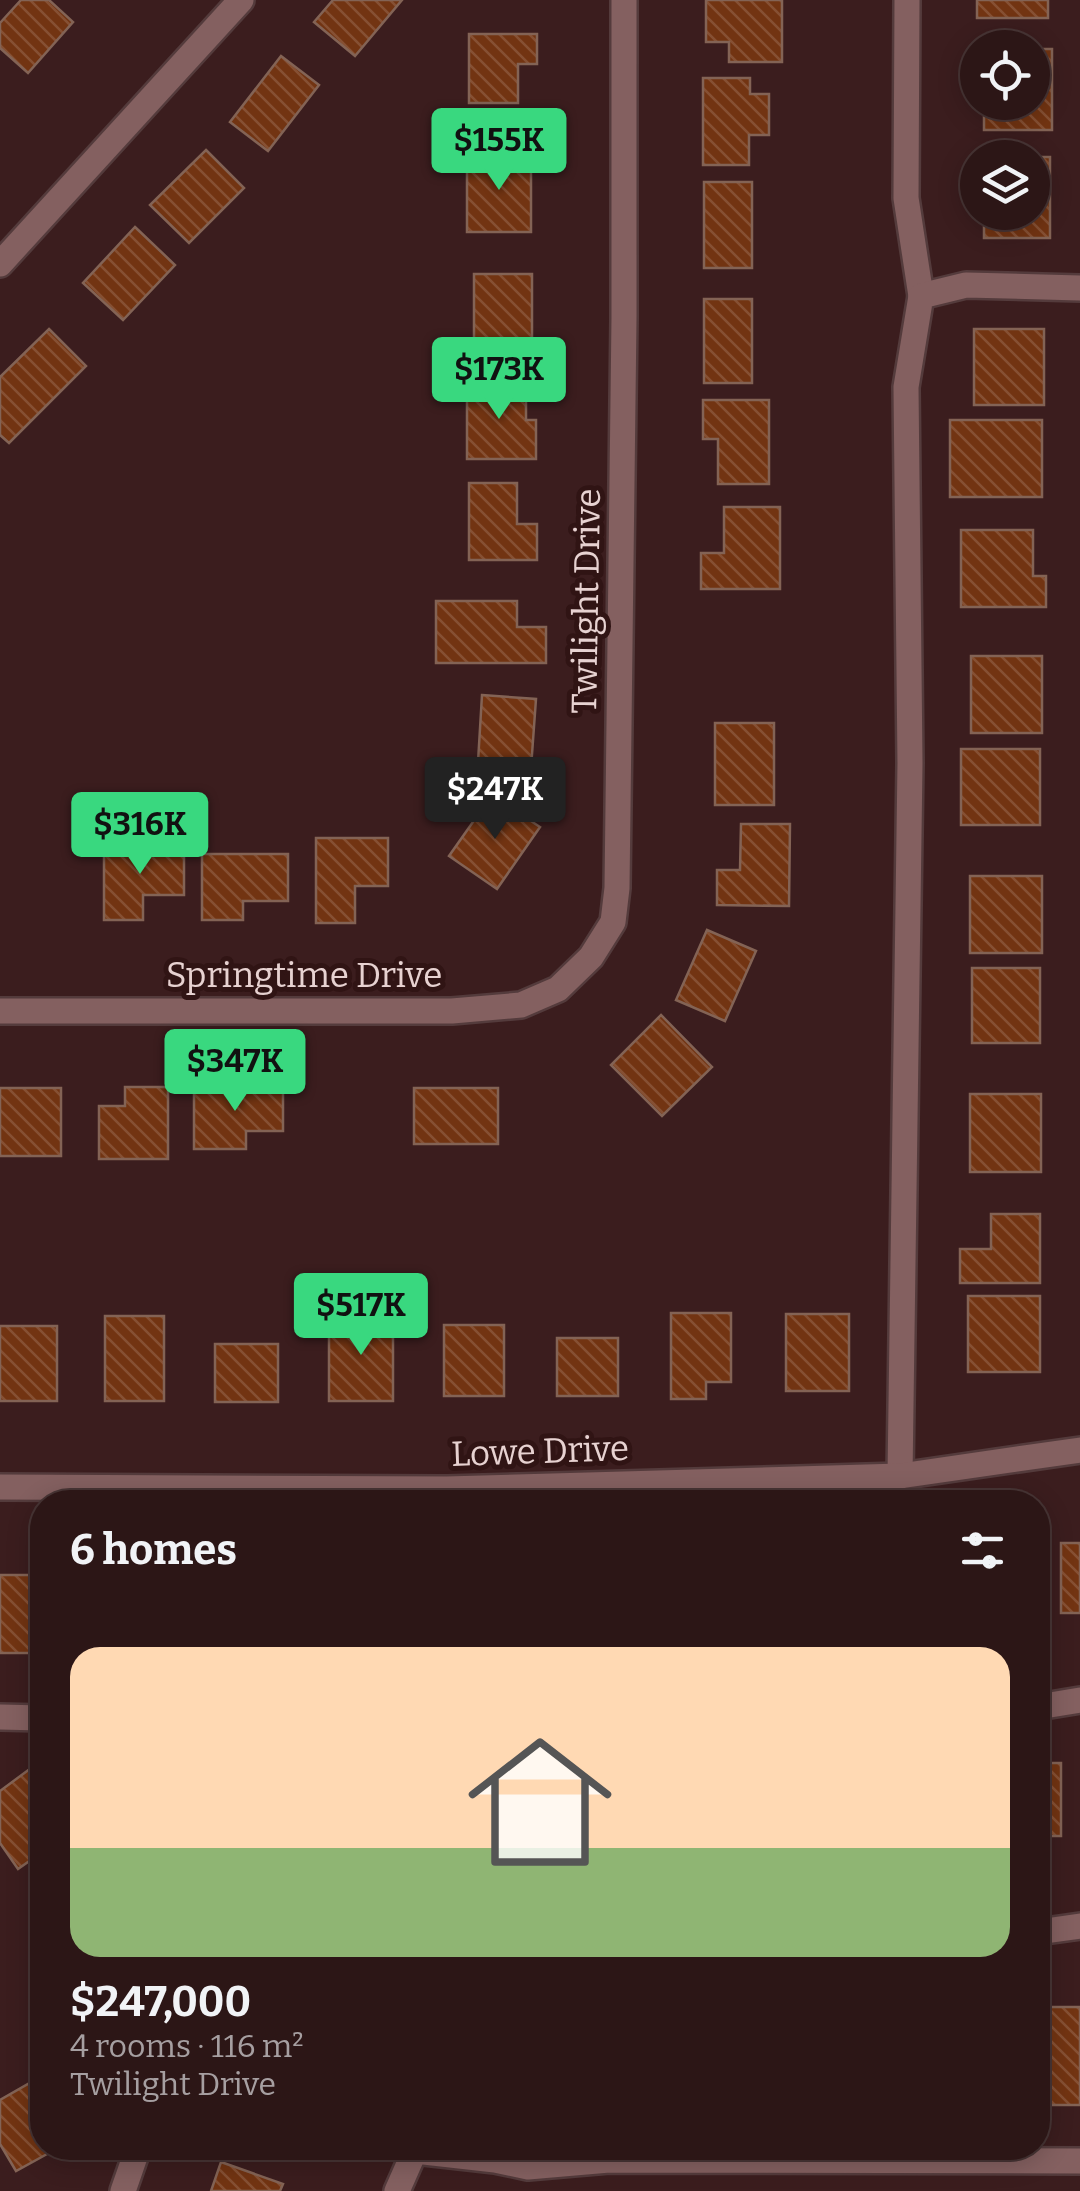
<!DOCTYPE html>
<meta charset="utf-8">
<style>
:root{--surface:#2c1616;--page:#341f1f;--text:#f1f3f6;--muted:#a69fa1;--line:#483535;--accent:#39d87f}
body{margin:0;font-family:Bitter,serif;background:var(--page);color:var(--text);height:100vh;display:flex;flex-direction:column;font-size:38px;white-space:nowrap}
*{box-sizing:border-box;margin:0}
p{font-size:32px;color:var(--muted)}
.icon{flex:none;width:55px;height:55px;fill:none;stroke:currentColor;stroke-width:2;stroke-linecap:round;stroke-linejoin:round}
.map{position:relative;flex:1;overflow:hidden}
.panel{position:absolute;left:30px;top:1490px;width:1020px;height:670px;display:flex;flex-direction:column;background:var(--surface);border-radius:40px;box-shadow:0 5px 25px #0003,0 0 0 2px var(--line)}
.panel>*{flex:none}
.buttons{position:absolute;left:960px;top:30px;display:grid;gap:20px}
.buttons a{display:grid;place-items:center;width:90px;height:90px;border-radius:50%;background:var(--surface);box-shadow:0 5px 25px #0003,0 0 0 2px var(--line);font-size:50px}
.price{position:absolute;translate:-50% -85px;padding:0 22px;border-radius:10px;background:var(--accent);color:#111;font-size:32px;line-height:65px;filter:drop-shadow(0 2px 5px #0008)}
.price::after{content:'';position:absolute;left:50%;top:60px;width:30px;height:22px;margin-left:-15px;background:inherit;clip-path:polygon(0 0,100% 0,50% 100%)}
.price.selected{background:#222;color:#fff}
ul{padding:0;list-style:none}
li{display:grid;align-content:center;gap:20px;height:530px;padding:0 40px}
li span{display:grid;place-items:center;height:310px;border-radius:30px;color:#555}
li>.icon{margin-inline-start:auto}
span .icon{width:180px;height:180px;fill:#fffc;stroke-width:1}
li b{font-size:42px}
h2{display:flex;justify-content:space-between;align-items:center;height:120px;padding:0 40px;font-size:42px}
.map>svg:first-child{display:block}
</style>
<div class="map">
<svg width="1080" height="2191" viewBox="0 0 1080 2191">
<defs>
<pattern id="building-back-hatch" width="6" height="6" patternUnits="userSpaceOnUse" patternTransform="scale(2.5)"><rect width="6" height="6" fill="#723412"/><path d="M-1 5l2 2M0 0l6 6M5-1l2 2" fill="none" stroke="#865033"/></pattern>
</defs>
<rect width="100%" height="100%" fill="#3b1d1e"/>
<!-- building -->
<g fill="url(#building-back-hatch)" stroke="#836355" stroke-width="2.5">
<path d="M 21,0 L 49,0 L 73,22 L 28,73 L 0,48 L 0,23 Z"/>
<path d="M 333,0 L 402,0 L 355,56 L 314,22 Z"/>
<path d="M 706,0 L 782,0 L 782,62 L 729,62 L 729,42 L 706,42 Z"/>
<rect x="977" y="0" width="71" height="18"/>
<path d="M 469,34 L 537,34 L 537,64 L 518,64 L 518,103 L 469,103 Z"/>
<rect x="970" y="49" width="8" height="38"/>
<path d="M 1032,49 L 1052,49 L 1052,130 L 984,130 L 984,102 L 1032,102 Z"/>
<path d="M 281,56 L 319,85 L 268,151 L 230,122 Z"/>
<path d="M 703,78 L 750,78 L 750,94 L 769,94 L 769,135 L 749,135 L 749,165 L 703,165 Z"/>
<path d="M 206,150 L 244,188 L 189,243 L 150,205 Z"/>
<rect x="467" y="154" width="64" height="78"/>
<path d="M 984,157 L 1050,157 L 1050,238 L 984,238 L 984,212 L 1032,212 L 1032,158 Z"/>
<rect x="704" y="182" width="48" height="86"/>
<path d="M 135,227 L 175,265 L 123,320 L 83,283 Z"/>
<rect x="474" y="274" width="58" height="84"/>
<rect x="704" y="299" width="48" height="84"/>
<path d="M 49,329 L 86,366 L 9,443 L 0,435 L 0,377 Z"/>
<rect x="974" y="329" width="70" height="76"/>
<path d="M 467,381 L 526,381 L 526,420 L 536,420 L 536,459 L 467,459 Z"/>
<path d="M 703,400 L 769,400 L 769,484 L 718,484 L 718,439 L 703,439 Z"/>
<rect x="950" y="420" width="92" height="77"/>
<path d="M 469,483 L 517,483 L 517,524 L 537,524 L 537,560 L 469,560 Z"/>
<path d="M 724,507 L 780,507 L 780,589 L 701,589 L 701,553 L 724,553 Z"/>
<path d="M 961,530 L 1033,530 L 1033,576 L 1046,576 L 1046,607 L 961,607 Z"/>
<path d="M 436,601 L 517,601 L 517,627 L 546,627 L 546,663 L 436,663 Z"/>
<rect x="971" y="656" width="71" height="77"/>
<path d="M 482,695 L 536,699 L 530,782 L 477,779 Z"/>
<rect x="715" y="723" width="59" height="82"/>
<rect x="961" y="749" width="79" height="76"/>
<path d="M 492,795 L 540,827 L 497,889 L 449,856 Z"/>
<path d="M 741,824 L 790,824 L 789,906 L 717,905 L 717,870 L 740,870 Z"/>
<path d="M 316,838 L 388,838 L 388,886 L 355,886 L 355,923 L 316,923 Z"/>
<path d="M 104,844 L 184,844 L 184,895 L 143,895 L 143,920 L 104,920 Z"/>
<path d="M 202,854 L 288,854 L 288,901 L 243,901 L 243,920 L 202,920 Z"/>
<rect x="970" y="876" width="72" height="77"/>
<path d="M 707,930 L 756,951 L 725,1021 L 676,1000 Z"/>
<rect x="972" y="968" width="68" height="75"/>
<path d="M 661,1015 L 712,1067 L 662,1116 L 611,1065 Z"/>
<path d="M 194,1085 L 283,1085 L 283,1131 L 246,1131 L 246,1149 L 194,1149 Z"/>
<path d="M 125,1087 L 168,1087 L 168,1159 L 99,1159 L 99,1106 L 125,1106 Z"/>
<rect x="0" y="1088" width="61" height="68"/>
<rect x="414" y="1088" width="84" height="56"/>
<rect x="970" y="1094" width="71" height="78"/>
<path d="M 991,1214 L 1040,1214 L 1040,1283 L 960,1283 L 960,1249 L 991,1249 Z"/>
<rect x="968" y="1296" width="72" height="76"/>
<path d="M 671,1313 L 731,1313 L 731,1382 L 706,1382 L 706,1399 L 671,1399 Z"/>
<rect x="786" y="1314" width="63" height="77"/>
<rect x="105" y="1316" width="59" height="85"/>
<rect x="329" y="1316" width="64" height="85"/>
<rect x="444" y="1325" width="60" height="71"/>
<rect x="0" y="1326" width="57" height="75"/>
<rect x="557" y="1338" width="61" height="58"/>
<rect x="215" y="1344" width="63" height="58"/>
<rect x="1061" y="1543" width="19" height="70"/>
<rect x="1038" y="1563" width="4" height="75"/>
<rect x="0" y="1575" width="42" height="78"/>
<path d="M 42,1760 L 42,1852 L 18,1869 L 0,1843 L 0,1791 Z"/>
<rect x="1038" y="1763" width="23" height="73"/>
<rect x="1038" y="2007" width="42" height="98"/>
<path d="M 42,2076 L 42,2148 L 58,2148 L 16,2171 L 0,2144 L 0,2100 Z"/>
<path d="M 274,2148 L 303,2148 L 301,2155 Z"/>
<path d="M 221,2162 L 283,2184 L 280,2191 L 211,2191 Z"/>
</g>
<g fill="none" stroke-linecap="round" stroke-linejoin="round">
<defs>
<g id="minor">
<path d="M 907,0 L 906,198 L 921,296"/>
<path d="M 0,264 L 241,0"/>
<path d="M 0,1011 L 452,1011 L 521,1005 L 558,989 L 591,957 L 613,922 L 617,888 L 624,318 L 624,0"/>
<path d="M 900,1476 L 910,763 L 906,387 L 921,296 L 966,285 L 1080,288"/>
<path d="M 0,1487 L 447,1489 L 900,1476 L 1080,1450"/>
<path d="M 1038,1707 L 1080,1700"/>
<path d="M 0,1717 L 42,1718"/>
<path d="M 1038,1932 L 1080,1926"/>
<path d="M 415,2151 L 495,2160 L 528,2167 L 609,2160 L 1080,2161"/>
<path d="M 123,2191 L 138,2148"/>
<path d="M 397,2191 L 416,2148"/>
</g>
</defs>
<!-- minor casing -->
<use href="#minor" stroke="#543b3c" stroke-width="30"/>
<!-- minor -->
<use href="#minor" stroke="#846060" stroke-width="25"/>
</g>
<g text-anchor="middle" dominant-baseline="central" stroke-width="10" stroke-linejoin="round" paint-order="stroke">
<!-- street labels -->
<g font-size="35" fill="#e7d2d1" stroke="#301414">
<text transform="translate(586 601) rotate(-89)">Twilight Drive</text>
<text x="304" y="975">Springtime Drive</text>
<text transform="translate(540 1451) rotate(-2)">Lowe Drive</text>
</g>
</g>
</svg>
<div class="buttons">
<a><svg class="icon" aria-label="locate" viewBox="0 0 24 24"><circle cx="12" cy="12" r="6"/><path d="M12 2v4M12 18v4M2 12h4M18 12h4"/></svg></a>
<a><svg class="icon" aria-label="layers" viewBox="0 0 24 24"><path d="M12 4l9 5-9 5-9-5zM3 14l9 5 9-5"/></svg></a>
</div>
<b class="price" style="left:499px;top:193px">$155K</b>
<b class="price" style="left:499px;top:422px">$173K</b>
<b class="price selected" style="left:495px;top:842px">$247K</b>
<b class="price" style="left:140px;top:877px">$316K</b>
<b class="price" style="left:235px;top:1114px">$347K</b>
<b class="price" style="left:361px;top:1358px">$517K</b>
<section class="panel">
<h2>6 homes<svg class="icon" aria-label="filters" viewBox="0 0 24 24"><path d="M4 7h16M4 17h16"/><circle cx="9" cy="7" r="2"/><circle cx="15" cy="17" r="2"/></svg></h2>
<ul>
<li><span style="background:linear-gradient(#ffd9b3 65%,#8fb573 0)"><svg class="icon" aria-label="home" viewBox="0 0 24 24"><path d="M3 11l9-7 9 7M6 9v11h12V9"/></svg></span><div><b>$247,000</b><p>4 rooms · 116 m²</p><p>Twilight Drive</p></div></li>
</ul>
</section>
</div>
